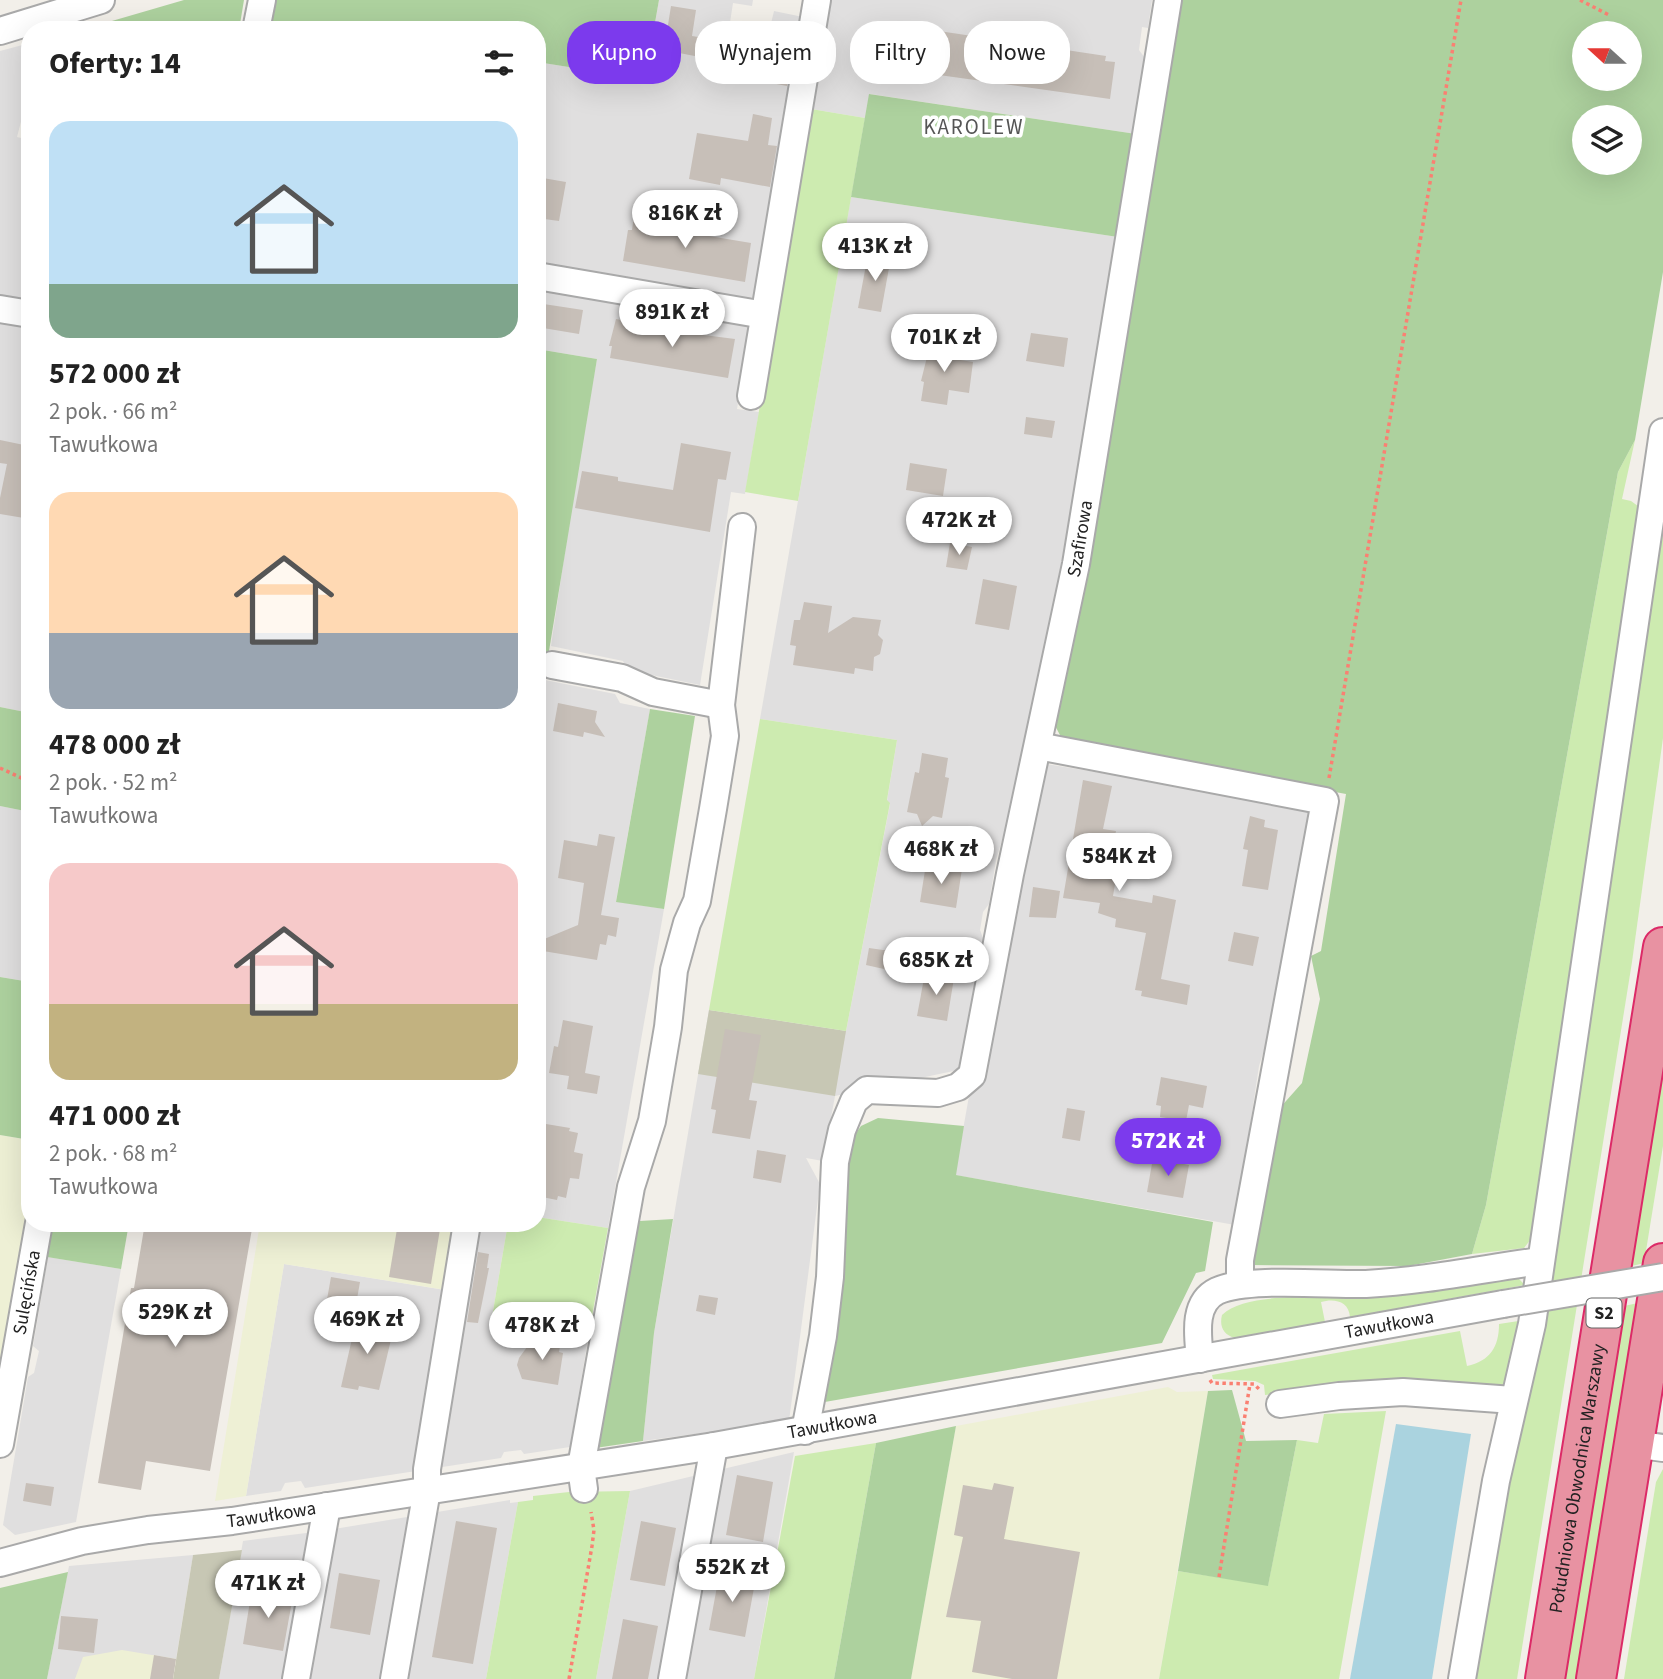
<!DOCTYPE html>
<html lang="pl">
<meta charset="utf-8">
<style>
:root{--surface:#fff;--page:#f6f6f6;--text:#222;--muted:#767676;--accent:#7c3aed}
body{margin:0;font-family:"Source Sans 3",sans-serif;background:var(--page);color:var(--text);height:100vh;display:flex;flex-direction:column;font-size:26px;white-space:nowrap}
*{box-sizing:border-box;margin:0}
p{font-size:23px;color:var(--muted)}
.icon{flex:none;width:38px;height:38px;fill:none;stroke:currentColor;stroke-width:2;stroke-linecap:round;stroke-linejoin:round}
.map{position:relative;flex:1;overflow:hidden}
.details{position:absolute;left:21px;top:21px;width:525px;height:1211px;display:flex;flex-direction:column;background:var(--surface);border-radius:28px;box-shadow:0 7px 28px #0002}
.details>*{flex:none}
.banner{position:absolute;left:567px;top:21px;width:665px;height:63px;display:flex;gap:14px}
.needle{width:46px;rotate:291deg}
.fabs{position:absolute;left:1572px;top:21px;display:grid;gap:14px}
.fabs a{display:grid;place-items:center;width:70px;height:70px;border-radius:50%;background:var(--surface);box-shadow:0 7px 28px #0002;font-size:35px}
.price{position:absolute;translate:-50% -60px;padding:0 16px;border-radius:24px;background:#fff;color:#222;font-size:23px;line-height:46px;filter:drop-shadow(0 2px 4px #0008)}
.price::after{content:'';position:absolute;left:50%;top:42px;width:21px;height:16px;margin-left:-10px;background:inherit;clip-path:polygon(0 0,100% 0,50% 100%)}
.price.on{background:var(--accent);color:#fff}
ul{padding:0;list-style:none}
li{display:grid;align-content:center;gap:14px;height:371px;padding:0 28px}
li span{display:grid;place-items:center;height:217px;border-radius:21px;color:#555}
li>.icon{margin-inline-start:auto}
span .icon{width:126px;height:126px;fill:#fffc;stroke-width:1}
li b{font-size:30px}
h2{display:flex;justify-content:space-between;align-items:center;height:84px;padding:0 28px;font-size:30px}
.chip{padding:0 24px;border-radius:28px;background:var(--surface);box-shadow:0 7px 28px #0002;font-size:24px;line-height:63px}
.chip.on{background:var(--accent);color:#fff}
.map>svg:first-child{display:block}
</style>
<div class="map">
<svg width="1663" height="1679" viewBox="0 0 1663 1679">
<rect width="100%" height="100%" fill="#f2efe9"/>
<!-- residential -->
<g fill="#e0dfdf">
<path d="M 659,0 L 753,0 L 752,6 L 733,3 L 729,29 L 768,36 L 774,11 L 803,17 L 756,295 L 749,299 L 537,263 L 537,62 L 645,79 Z"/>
<path d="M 829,0 L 1152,0 L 1148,28 L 1142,27 L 1139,50 L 1148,62 L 1136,134 L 870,94 L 865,118 L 811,109 Z"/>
<path d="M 30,43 L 30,87 L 17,137 L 30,140 L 30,307 L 0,302 L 0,51 Z"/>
<path d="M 851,197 L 1118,237 L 1027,759 L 996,860 L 989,904 L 983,912 L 980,930 L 983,938 L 963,1069 L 835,1096 L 823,1161 L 806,1158 L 820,1184 L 789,1421 L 643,1441 L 654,1333 L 709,1010 L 846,1031 L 890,804 L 887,801 L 897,740 L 760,719 Z"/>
<path d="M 537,290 L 745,325 L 750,331 L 737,409 L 759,412 L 745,494 L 731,492 L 700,685 L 627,670 L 623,661 L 551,646 L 578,464 L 597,359 L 537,349 Z"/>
<path d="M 0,315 L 30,321 L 30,713 L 0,707 Z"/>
<path d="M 545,680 L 615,694 L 620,703 L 650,709 L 616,901 L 664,909 L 608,1228 L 537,1217 L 537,724 Z"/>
<path d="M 1040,763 L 1312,807 L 1273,1022 L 1259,1066 L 1235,1225 L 955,1175 L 969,1096 L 981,1086 Z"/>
<path d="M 0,806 L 30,812 L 30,982 L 0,977 Z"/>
<path d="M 457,1223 L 508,1223 L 492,1317 L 589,1333 L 570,1447 L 524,1454 L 521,1450 L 504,1452 L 501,1458 L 305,1488 L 301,1481 L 285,1483 L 281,1491 L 246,1496 L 284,1264 L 445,1290 Z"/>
<path d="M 48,1257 L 121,1269 L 76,1522 L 15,1535 L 3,1525 L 28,1377 L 34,1373 L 39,1351 L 33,1346 Z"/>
<path d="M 794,1452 L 754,1679 L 596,1679 L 630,1491 Z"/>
<path d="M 510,1500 L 510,1503 L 518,1502 L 486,1679 L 219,1679 L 243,1541 L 322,1531 Z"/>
<path d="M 193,1555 L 176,1659 L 154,1655 L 77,1676 L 75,1679 L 47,1679 L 69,1566 Z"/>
</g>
<!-- construction -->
<g fill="#c7c7b4">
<path d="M 709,1010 L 846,1031 L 835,1096 L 698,1074 Z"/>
<path d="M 242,1550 L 219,1679 L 173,1679 L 193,1555 Z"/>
</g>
<!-- farmland -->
<g fill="#eef0d5">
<path d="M 0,1135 L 30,1140 L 30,1223 L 0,1404 Z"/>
<path d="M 260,1223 L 457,1223 L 446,1290 L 284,1264 L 246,1496 L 215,1501 Z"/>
<path d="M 1168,1387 L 1177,1392 L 1208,1391 L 1159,1679 L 911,1679 L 956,1426 Z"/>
<path d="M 122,1650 L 176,1659 L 173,1679 L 75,1679 L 83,1657 Z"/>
</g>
<!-- grass -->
<g fill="#cdebb0">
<path d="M 811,109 L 865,118 L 798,501 L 745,492 Z"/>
<path d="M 1635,440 L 1622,499 L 1631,501 L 1642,509 L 1531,1239 L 1524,1248 L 1472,1254 L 1486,1205 L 1618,472 Z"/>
<path d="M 1663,503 L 1663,738 L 1632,962 L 1517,1679 L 1472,1679 Z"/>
<path d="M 760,719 L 897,740 L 887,800 L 890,803 L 846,1031 L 709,1010 Z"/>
<path d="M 1663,1073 L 1663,1146 L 1644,1263 L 1632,1266 Z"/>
<path d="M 537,1217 L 608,1228 L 589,1333 L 492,1317 L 508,1223 L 537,1223 Z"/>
<path d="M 1514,1274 L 1525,1285 L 1350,1317 C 1349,1301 1334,1298 1321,1302 L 1325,1322 L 1235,1338 C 1224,1335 1219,1327 1222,1315 C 1245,1292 1316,1298 1348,1296 C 1403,1293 1459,1282 1514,1274 Z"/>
<path d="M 1638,1303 L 1577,1679 L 1564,1679 L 1624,1306 Z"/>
<path d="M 1525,1320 L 1508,1381 L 1498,1387 L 1440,1381 L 1410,1382 L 1265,1395 L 1264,1385 L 1255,1381 L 1213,1379 L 1212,1375 L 1460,1331 L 1467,1366 C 1490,1361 1499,1347 1499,1324 Z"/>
<path d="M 1386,1411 L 1339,1679 L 1159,1679 L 1178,1571 L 1268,1585 L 1297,1440 L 1318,1443 L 1324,1414 Z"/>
<path d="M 876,1443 L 834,1679 L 754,1679 L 795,1456 Z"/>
<path d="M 1663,1469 L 1663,1679 L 1624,1679 L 1656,1482 Z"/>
<path d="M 630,1491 L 596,1679 L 486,1679 L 518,1502 L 533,1500 L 533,1496 L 569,1492 Z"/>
</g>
<!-- forest -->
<g fill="#add19e" fill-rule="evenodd">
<path d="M 184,0 L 244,0 L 239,30 L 81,30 Z"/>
<path d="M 268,0 L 659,0 L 645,79 L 537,62 L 537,30 L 263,30 Z"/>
<path d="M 1181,0 L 1663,0 L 1663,272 L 1635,440 L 1618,472 L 1486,1205 L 1472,1254 L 1408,1266 L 1250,1265 L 1278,1110 L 1302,1083 L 1320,999 L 1311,956 L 1321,951 L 1346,794 L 1068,743 L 1061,737 L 1051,718 L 1091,559 L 1155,150 ZM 1584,33 L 1629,33 L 1629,79 L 1584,79 ZM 1584,117 L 1629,117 L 1629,163 L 1584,163 Z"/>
<path d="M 869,94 L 1136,134 L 1118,237 L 851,197 Z"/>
<path d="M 537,349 L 597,359 L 537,724 Z"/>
<path d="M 0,707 L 30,713 L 30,812 L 0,806 Z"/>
<path d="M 650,709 L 695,716 L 664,909 L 616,902 Z"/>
<path d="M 0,977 L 30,982 L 30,1140 L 0,1135 Z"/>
<path d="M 878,1118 L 964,1126 L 956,1175 L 1213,1222 L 1205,1271 L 1196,1273 L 1162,1343 L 819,1403 L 837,1298 L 847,1208 L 846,1147 L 861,1126 Z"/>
<path d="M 673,1219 L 654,1333 L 643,1441 L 595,1448 L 631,1238 L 640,1221 Z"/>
<path d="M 47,1223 L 129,1223 L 121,1269 L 41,1256 Z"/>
<path d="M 1232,1390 L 1246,1441 L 1297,1440 L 1268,1586 L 1178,1571 L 1208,1391 Z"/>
<path d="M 956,1426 L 911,1679 L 834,1679 L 876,1443 Z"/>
<path d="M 68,1572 L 47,1679 L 0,1679 L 0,1588 Z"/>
</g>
<!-- water -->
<path fill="#aad3df" d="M 1396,1424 L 1471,1434 L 1432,1679 L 1350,1679 Z"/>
<!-- building -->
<g fill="#c7bfb8">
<path d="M 671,6 L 696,10 L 692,36 L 741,44 L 741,48 L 779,55 L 780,49 L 793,50 L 787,86 L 771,83 L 771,80 L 737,74 L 736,77 L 714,74 L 715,60 L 664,50 Z"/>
<path d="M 905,26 L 1106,56 L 1105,61 L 1115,62 L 1110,99 L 903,70 L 904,61 L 890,59 L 894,30 L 904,31 Z"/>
<path d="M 753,114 L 772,118 L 768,145 L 777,146 L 770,187 L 721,178 L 720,185 L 689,179 L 697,133 L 748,141 Z"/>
<path d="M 537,177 L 566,182 L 559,221 L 537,218 Z"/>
<path d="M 634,216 L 680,224 L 679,231 L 751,243 L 745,282 L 623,261 L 628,230 L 632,230 Z"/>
<path d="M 868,254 L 891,257 L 881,312 L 858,308 Z"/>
<path d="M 537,303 L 583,310 L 579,334 L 537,327 Z"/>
<path d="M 616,319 L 688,333 L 735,339 L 728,378 L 610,358 L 612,346 L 609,346 Z"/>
<path d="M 1031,333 L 1068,338 L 1064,367 L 1026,361 Z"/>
<path d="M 931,341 L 956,344 L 954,359 L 973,362 L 969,393 L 949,390 L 947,405 L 921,401 L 924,382 L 921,381 Z"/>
<path d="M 1026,417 L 1055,421 L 1052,438 L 1024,434 Z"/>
<path d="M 0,440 L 24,445 L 24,450 L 30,451 L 30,483 L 24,518 L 0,514 L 0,498 L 7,464 L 0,463 Z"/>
<path d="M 681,443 L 731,452 L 726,480 L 718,479 L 710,532 L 575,508 L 582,471 L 618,477 L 618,481 L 673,490 Z"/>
<path d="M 910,463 L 947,469 L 943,496 L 906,490 Z"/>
<path d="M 950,543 L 972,547 L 967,570 L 946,567 Z"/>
<path d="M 983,579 L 1017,586 L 1009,630 L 975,624 Z"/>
<path d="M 804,602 L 832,606 L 828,633 L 853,617 L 881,620 L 878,635 L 883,640 L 880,654 L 874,657 L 873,671 L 855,668 L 854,674 L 793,665 L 796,646 L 790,645 L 794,620 L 800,620 Z"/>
<path d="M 558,703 L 597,711 L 595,722 L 605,737 L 584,732 L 583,737 L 553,731 Z"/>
<path d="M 922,753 L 948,758 L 945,777 L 949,778 L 942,818 L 933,816 L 922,826 L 917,814 L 907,812 L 915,772 L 919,773 Z"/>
<path d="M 1083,780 L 1112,786 L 1103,829 L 1116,831 L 1114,841 L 1125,844 L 1122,861 L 1119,860 L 1113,896 L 1152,903 L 1153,895 L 1176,900 L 1161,979 L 1190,985 L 1187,1005 L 1141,996 L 1142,991 L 1135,990 L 1146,933 L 1115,927 L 1116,919 L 1098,913 L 1100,903 L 1063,898 Z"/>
<path d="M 1250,816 L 1265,820 L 1264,827 L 1278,830 L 1268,890 L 1242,886 L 1248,850 L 1243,849 Z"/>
<path d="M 599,834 L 615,837 L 601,915 L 619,918 L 616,937 L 608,935 L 606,945 L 600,944 L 597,960 L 537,950 L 537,942 L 578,925 L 584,883 L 558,878 L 564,840 L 597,846 Z"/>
<path d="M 926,864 L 962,869 L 956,908 L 920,902 Z"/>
<path d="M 1033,887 L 1060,891 L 1056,918 L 1029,917 Z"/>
<path d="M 1234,932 L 1259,937 L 1253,966 L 1228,961 Z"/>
<path d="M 869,948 L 897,952 L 893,971 L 866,965 Z"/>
<path d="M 925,973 L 954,978 L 947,1021 L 917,1016 Z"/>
<path d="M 563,1020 L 593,1026 L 585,1073 L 600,1076 L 597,1094 L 567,1089 L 569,1076 L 549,1073 L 554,1046 L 558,1047 Z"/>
<path d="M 725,1029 L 761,1035 L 749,1100 L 757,1101 L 750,1139 L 712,1133 L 716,1110 L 711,1109 Z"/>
<path d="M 1161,1077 L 1207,1086 L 1203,1108 L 1189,1105 L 1186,1121 L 1160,1117 L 1161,1106 L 1156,1105 Z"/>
<path d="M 1067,1108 L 1085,1111 L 1080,1141 L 1062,1138 Z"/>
<path d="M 546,1124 L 570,1128 L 569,1131 L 578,1133 L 574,1152 L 583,1154 L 581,1167 L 579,1179 L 570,1178 L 566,1198 L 558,1196 L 557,1200 L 537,1196 L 537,1154 Z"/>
<path d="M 757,1150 L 786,1155 L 781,1183 L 753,1178 Z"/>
<path d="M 1153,1158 L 1189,1165 L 1183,1198 L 1147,1192 Z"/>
<path d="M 145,1223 L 253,1223 L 210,1471 L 146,1461 L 141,1490 L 98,1483 L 131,1288 L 134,1288 Z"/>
<path d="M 398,1223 L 441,1223 L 431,1284 L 389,1277 Z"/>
<path d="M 478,1252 L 489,1254 L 487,1268 L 489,1268 L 478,1323 L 467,1322 Z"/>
<path d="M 331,1277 L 360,1282 L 352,1327 L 323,1322 Z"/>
<path d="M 699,1295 L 718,1298 L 715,1315 L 696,1311 Z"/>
<path d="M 356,1321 L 394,1327 L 379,1390 L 359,1386 L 358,1390 L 341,1387 Z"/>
<path d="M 533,1337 L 561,1341 L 559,1352 L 563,1353 L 558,1385 L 522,1379 L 517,1365 L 519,1358 L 527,1347 L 532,1348 Z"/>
<path d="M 737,1475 L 773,1482 L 763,1542 L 726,1535 Z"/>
<path d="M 26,1483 L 54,1487 L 51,1506 L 23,1501 Z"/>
<path d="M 994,1483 L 1014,1487 L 1004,1539 L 1080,1552 L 1057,1679 L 1012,1679 L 972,1672 L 981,1621 L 946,1617 L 963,1537 L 954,1535 L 963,1485 L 992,1490 Z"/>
<path d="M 456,1521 L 497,1528 L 473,1664 L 432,1657 Z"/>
<path d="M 641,1521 L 676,1528 L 665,1586 L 630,1580 Z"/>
<path d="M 720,1570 L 756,1577 L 745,1637 L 709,1630 Z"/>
<path d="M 339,1573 L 380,1580 L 370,1635 L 330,1628 Z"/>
<path d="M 252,1589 L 293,1596 L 283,1651 L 243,1644 Z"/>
<path d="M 61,1616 L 98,1619 L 94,1653 L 58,1649 Z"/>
<path d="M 623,1619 L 658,1626 L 648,1679 L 612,1679 Z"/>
<path d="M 154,1655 L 176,1659 L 173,1679 L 150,1679 Z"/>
</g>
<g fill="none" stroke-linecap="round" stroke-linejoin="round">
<defs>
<g id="minor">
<path d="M 256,30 L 262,0"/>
<path d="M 0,31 L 101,0"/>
<path d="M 537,276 L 764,315"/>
<path d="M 0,309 L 30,314"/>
<path d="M 751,396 L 817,0"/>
<path d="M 552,665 L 622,678 L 653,692 L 721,705"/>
<path d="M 1038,746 L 1325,801 L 1240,1260 L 1240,1284"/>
<path d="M 1200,1359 C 1198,1337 1192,1303 1217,1291 C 1247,1277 1329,1285 1366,1284 C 1424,1281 1482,1269 1540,1261"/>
<path d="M 1280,1404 L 1339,1396 L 1403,1392 L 1513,1400"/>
<path id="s1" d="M 805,1431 L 823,1336 L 830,1277 L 835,1162 L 842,1130 L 854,1101 L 867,1090 L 938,1093 L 958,1087 L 972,1075 L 1010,874 L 1076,564 L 1168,0"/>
<path id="s2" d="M 0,1444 L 39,1223"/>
<path d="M 1633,1444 L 1663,1448"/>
<path d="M 584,1489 L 581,1467 L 631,1187 L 652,1121 L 668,1027 L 674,970 L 687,923 L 697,901 L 713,809 L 725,736 L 721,705 L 742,527"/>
<path id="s3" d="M 0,1563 L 82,1541 L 148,1530 L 232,1521 L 714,1446 L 1503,1304"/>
<path d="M 296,1679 L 327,1506"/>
<path d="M 394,1679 L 427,1490 L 427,1469 L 467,1223"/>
<path d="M 672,1679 L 714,1446"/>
<path d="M 1462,1679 L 1496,1481 L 1532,1324 L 1663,432"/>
</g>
<g id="highway">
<path id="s4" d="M 1545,1679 L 1663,947"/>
<path d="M 1596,1679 L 1663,1263"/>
</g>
</defs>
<!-- minor casing -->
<use href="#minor" stroke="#a9a9a9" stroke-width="30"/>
<!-- highway casing -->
<use href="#highway" stroke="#dc2a67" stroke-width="42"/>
<!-- path -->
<g stroke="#fa8072" stroke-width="3.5" stroke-dasharray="3.5 3.5" stroke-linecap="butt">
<path d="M 1580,0 L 1609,15"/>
<path d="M 0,768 L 30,782"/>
<path d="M 1329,778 L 1461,0"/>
<path d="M 1210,1380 L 1212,1383 L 1254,1384 L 1260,1390"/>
<path d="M 1219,1577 L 1250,1384"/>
<path d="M 569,1679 L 592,1546 L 594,1530 L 591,1512"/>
</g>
<!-- minor -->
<use href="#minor" stroke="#fff" stroke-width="26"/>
<!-- highway -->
<use href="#highway" stroke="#e892a2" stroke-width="38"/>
<defs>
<path id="minor-bridge" d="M 1503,1304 L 1663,1277"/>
</defs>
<!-- minor-bridge casing -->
<use href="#minor-bridge" stroke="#a9a9a9" stroke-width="30" stroke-linecap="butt"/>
<!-- minor-bridge -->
<use href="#minor-bridge" stroke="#fff" stroke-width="26"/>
</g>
<g text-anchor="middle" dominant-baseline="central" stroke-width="7" stroke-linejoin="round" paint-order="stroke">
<!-- shield labels -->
<rect fill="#fff" stroke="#646464" stroke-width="2" x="1586.5" y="1298.5" width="35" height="29" rx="5"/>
<g font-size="18" font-weight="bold" fill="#222">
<text x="1604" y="1313">S2</text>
</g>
<!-- street labels -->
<g font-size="19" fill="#222" stroke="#fff">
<text stroke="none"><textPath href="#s1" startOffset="1010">Szafirowa</textPath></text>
<text stroke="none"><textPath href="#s2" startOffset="154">Sulęcińska</textPath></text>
<text stroke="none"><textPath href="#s3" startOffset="1410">Tawułkowa</textPath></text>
<text stroke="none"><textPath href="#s3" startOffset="844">Tawułkowa</textPath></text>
<text stroke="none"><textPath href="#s4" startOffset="203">Południowa Obwodnica Warszawy</textPath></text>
<text stroke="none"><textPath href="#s3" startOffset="276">Tawułkowa</textPath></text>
</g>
<!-- neighbourhood labels -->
<g font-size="21" letter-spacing="2" fill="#555" stroke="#fff">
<text x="974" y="127">KAROLEW</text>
</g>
</g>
</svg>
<div class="fabs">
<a><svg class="needle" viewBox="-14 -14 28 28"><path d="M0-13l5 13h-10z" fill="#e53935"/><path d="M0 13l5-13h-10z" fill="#767676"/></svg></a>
<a><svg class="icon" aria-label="layers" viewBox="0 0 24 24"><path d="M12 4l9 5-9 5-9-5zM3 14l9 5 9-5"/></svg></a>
</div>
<b class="price" style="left:685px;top:250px">816K zł</b>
<b class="price" style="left:875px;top:283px">413K zł</b>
<b class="price" style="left:672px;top:349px">891K zł</b>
<b class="price" style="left:944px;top:374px">701K zł</b>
<b class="price" style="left:959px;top:557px">472K zł</b>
<b class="price" style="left:941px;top:886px">468K zł</b>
<b class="price" style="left:1119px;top:893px">584K zł</b>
<b class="price" style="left:936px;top:997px">685K zł</b>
<b class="price on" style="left:1168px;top:1178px">572K zł</b>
<b class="price" style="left:175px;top:1349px">529K zł</b>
<b class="price" style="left:367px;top:1356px">469K zł</b>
<b class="price" style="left:542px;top:1362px">478K zł</b>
<b class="price" style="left:732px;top:1604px">552K zł</b>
<b class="price" style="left:268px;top:1620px">471K zł</b>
<div class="banner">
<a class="chip on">Kupno</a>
<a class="chip">Wynajem</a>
<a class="chip">Filtry</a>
<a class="chip">Nowe</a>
</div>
<section class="details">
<h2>Oferty: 14<svg class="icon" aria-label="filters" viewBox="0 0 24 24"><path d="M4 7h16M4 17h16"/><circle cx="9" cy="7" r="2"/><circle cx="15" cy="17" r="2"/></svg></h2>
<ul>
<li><span style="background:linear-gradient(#bfe0f5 75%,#7fa58c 0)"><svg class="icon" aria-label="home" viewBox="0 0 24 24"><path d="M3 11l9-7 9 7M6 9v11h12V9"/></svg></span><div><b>572 000 zł</b><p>2 pok. · 66 m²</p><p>Tawułkowa</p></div></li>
<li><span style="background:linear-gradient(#ffd9b3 65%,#9aa5b1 0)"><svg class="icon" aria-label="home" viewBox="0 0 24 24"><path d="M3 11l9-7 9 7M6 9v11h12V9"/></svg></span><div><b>478 000 zł</b><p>2 pok. · 52 m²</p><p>Tawułkowa</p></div></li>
<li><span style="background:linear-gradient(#f6c9c9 65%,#c2b280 0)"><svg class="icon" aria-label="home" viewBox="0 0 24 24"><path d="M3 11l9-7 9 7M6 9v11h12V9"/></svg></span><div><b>471 000 zł</b><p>2 pok. · 68 m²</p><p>Tawułkowa</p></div></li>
</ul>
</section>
</div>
